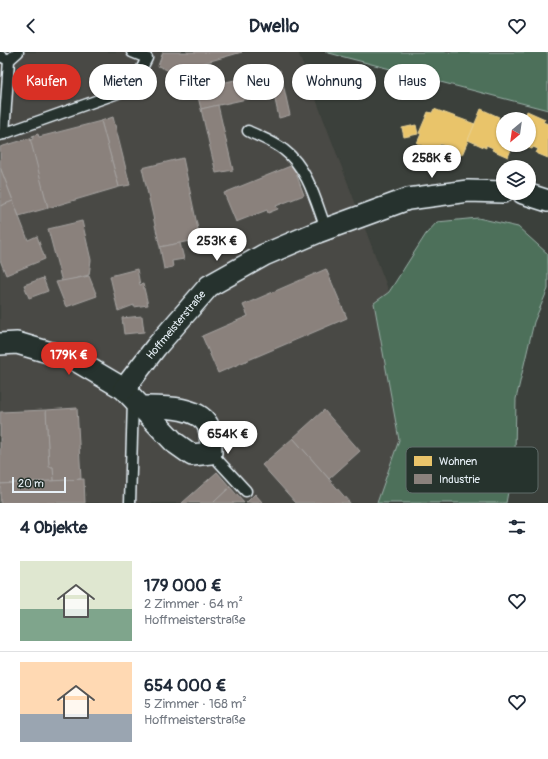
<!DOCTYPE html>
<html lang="de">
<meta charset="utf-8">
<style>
:root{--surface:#fff;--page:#f6f6f7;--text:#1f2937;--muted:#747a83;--line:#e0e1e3;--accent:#d93025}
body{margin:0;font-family:Pangolin,sans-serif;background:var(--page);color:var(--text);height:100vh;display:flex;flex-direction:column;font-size:15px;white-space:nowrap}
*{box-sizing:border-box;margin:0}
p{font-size:13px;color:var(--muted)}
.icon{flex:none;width:22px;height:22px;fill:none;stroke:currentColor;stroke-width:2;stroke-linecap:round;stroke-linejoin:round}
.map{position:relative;height:451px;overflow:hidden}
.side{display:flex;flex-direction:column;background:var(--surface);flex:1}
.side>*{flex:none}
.guide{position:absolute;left:12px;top:12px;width:524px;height:36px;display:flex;gap:8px}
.needle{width:26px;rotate:209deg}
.controls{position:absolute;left:496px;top:60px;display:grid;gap:8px}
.controls a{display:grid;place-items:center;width:40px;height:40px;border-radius:50%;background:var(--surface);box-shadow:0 1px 3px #0004;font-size:20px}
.scale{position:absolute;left:12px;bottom:10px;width:54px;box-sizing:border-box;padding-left:4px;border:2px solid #e8f1f8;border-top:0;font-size:11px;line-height:14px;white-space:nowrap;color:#e8f1f8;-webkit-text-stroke:3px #26332d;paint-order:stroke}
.price{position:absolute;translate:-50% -34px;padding:0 9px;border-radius:14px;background:#fff;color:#222;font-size:13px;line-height:26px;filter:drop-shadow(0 1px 2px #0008)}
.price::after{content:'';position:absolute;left:50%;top:24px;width:12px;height:9px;margin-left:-6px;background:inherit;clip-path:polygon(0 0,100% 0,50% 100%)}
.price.selected{background:var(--accent);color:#fff}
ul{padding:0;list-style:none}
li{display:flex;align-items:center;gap:12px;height:100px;padding:0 20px}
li+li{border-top:1px solid var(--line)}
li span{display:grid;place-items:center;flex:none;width:112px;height:80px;border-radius:0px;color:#555}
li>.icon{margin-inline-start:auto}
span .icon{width:48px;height:48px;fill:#fffc;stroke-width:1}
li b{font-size:17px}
h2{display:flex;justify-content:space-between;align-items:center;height:48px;padding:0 20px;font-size:17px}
.pill{padding:0 14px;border-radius:18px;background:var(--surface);box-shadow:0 1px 3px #0004;font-size:14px;line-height:36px}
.pill.selected{background:var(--accent);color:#fff}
header{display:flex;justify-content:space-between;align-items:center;height:52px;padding:0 20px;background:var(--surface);font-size:18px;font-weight:700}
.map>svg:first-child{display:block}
</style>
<header><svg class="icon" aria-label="back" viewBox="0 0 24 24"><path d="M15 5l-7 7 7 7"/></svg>Dwello<svg class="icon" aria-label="heart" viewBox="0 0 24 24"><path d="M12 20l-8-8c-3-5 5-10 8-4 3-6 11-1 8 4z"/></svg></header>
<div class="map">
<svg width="548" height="451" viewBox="0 0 548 451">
<rect width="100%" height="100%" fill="#3b403b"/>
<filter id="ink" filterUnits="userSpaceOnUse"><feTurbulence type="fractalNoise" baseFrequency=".025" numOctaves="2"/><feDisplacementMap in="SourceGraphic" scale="8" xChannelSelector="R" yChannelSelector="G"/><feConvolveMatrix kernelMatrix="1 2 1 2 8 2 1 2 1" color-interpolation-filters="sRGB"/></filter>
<g filter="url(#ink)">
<!-- built -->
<path fill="#4a4a45" d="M 0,0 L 298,0 L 389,240 L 374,252 L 399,388 L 377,451 L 0,451 Z"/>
<!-- green -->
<g fill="#4e705a" stroke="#9bb0a9">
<path d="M 325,0 L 548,0 L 548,58 Z"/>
<path d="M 478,166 L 518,175 L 548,202 L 548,237 L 534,270 L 516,347 L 515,402 L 506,451 L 377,451 L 399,388 L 374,251 L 389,240 L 426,182 L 437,170 Z"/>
</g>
<!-- homes -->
<g fill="#e9c46a" stroke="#e9d295">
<path d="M 434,57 L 475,72 L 462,103 L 444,96 L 445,94 L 440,92 L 437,100 L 417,91 L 421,82 L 419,81 L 428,60 L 432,61 Z"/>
<path d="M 481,57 L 499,65 L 498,67 L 503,69 L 503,93 L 513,93 L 508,105 L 492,98 L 493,96 L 486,93 L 486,96 L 468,88 Z"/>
<path d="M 527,59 L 545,67 L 543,70 L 548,72 L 548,106 L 536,101 L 538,97 L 533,95 L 532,97 L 521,93 L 529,93 L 529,67 L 524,67 Z"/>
<path d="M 416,73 L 418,82 L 404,85 L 402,76 Z"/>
</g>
<!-- industry -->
<g fill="#8a817c" stroke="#a6a3a1">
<path d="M 163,0 L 242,0 L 172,20 L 158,14 Z"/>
<path d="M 280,18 L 290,63 L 279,66 L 269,20 Z"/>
<path d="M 269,20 L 274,41 L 201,57 L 196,37 Z"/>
<path d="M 218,53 L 233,118 L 216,121 L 201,57 Z"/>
<path d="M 113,65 L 130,133 L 119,135 L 101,69 Z"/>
<path d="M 101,69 L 119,135 L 48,156 L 29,88 L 33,87 L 32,84 L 38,82 L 39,85 Z"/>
<path d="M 30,86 L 48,156 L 19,164 L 0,115 L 0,95 Z"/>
<path d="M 183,106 L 200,187 L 160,195 L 142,116 Z"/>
<path d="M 293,113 L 304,143 L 276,154 L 278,157 L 268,161 L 267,158 L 236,170 L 224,141 Z"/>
<path d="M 0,115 L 13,149 L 0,154 Z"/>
<path d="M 13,149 L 28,188 L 37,184 L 45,207 L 6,223 L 0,208 L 0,154 Z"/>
<path d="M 82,169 L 91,208 L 89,223 L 62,230 L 48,177 Z"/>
<path d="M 180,191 L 184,207 L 172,209 L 173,215 L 164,217 L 160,195 Z"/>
<path d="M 137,217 L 140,233 L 143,232 L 148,253 L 134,255 L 134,253 L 118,259 L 110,224 Z"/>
<path d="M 326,217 L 347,266 L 218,321 L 202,284 L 248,264 L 243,253 Z"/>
<path d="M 89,224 L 97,244 L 66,255 L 56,230 Z"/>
<path d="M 43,226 L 48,239 L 29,246 L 24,233 Z"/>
<path d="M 142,264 L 144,280 L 124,282 L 122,266 Z"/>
<path d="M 77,356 L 81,427 L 54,429 L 53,415 L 49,415 L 46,358 Z"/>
<path d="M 46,358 L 49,415 L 53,415 L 54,429 L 0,432 L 0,360 Z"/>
<path d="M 324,358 L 360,399 L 329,427 L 293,386 Z"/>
<path d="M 293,386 L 329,427 L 350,451 L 296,451 L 262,413 Z"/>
<path d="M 217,420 L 230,435 L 213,451 L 182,451 Z"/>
<path d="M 84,427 L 85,451 L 0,451 L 0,432 Z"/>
<path d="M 230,435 L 244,451 L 213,451 Z"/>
<path d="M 255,442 L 263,451 L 246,451 Z"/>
</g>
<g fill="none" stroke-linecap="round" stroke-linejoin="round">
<defs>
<g id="lane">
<path d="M 0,4 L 9,8"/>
<path d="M 248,79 C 260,85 274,90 284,98 C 308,116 316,150 326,177"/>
<path d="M 4,82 L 9,8 L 18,0"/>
<path d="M 0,83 L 132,36 L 147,6 L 132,0"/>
<path d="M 211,401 L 246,439"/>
<path d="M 130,451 L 133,349"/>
</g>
<g id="street">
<path d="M 523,141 L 548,149"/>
<path d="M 0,292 L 17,291 L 75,308 L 124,337 L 175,391 L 192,403 L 211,401 C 211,393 211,384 209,376 C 201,353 160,355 140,355"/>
<path d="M 124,337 L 156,295 L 209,234 L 264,203 L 318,180 L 408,147 L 468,139 L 503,140"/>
</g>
</defs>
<!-- lane casing -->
<use href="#lane" stroke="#e8f1f8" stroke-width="13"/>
<!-- street casing -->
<use href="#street" stroke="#e8f1f8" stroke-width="24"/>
<!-- lane -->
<use href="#lane" stroke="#26332d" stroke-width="10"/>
<!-- street -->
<use href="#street" stroke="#26332d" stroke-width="21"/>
</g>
</g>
<g text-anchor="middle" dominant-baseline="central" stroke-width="4" stroke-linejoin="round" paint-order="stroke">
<!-- street labels -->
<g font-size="11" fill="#e8f1f8" stroke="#26332d">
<text transform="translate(176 273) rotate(-50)">Hoffmeisterstraße</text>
</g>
</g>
<!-- legend -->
<rect x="406" y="395" width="132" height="46" rx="6" fill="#26332d" stroke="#606c6a" stroke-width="1"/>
<rect x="414" y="404" width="18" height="10" fill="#e9c46a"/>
<rect x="414" y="422" width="18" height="10" fill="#8a817c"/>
<g font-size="11" fill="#e8f1f8">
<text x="439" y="413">Wohnen</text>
<text x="439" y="431">Industrie</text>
</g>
</svg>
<div class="controls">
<a><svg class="needle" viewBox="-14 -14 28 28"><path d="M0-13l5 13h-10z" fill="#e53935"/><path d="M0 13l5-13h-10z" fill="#747a83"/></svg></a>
<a><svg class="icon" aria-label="layers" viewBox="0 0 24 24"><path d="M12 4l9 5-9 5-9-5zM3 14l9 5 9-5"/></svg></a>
</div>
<div class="scale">20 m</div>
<b class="price" style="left:432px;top:127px">258K €</b>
<b class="price" style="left:217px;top:210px">253K €</b>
<b class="price selected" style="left:69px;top:324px">179K €</b>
<b class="price" style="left:228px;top:403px">654K €</b>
<div class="guide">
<a class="pill selected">Kaufen</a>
<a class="pill">Mieten</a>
<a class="pill">Filter</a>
<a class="pill">Neu</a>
<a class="pill">Wohnung</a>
<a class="pill">Haus</a>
</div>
</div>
<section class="side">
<h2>4 Objekte<svg class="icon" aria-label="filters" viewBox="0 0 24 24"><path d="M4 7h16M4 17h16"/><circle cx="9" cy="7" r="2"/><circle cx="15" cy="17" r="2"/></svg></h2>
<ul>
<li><span style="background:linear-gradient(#dfe7d0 60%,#7fa58c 0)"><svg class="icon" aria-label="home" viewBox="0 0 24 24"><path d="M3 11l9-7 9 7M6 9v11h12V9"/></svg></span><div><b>179 000 €</b><p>2 Zimmer · 64 m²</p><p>Hoffmeisterstraße</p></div><svg class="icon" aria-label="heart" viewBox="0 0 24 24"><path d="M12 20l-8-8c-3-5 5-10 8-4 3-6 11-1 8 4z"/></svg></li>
<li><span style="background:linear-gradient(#ffd9b3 65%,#9aa5b1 0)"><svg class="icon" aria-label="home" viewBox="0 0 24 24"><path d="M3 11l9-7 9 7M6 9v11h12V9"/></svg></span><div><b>654 000 €</b><p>5 Zimmer · 168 m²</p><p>Hoffmeisterstraße</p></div><svg class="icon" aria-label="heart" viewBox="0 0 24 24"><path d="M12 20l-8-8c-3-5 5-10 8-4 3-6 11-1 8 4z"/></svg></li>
</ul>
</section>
